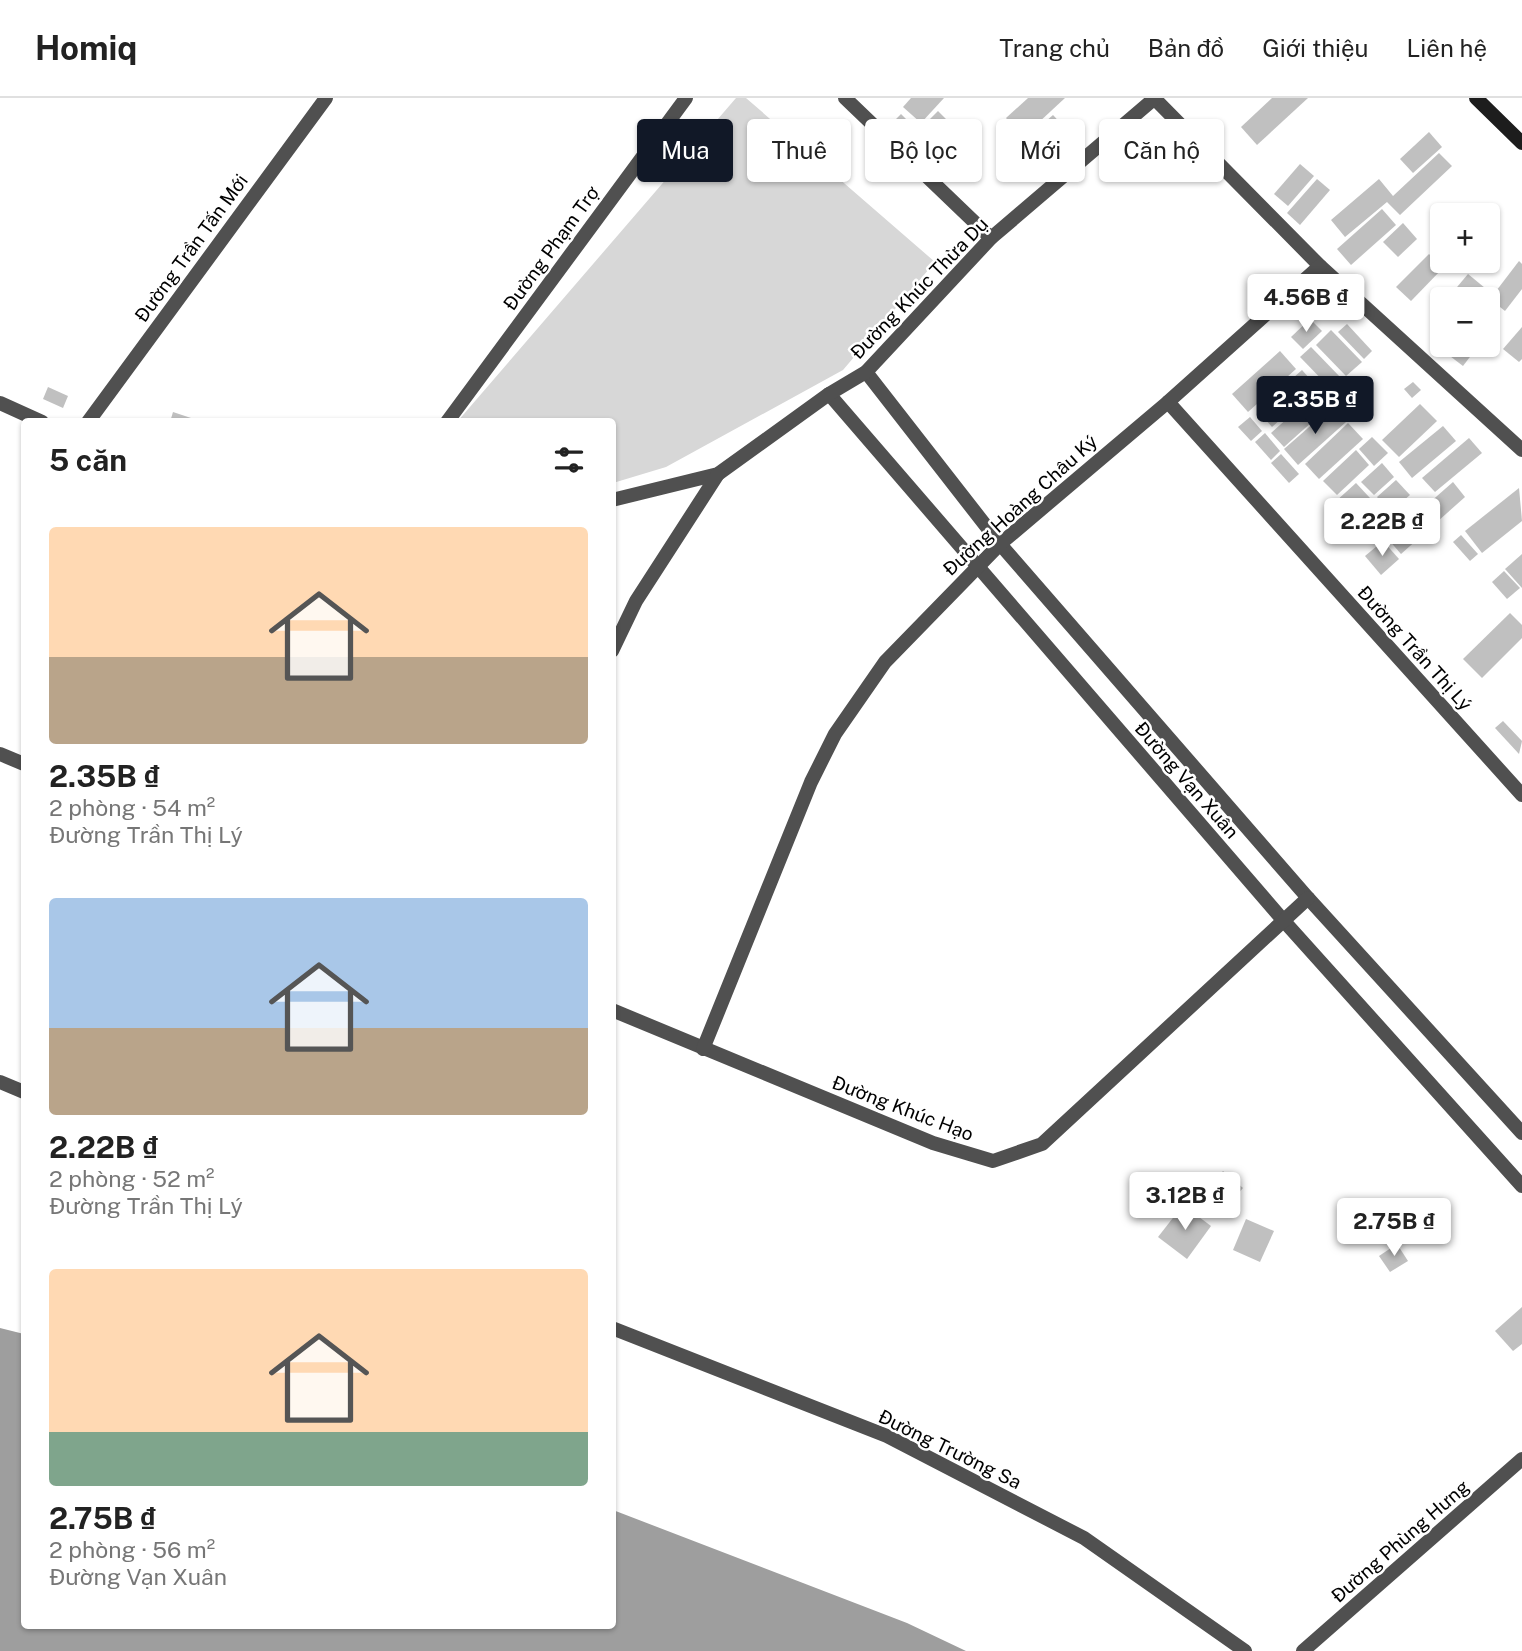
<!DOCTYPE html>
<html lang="vi">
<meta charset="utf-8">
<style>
:root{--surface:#fff;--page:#f2f2f2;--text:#222;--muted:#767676;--line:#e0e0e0;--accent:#111827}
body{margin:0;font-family:"Public Sans",sans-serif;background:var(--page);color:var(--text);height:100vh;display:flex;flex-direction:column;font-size:26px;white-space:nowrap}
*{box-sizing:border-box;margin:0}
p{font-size:23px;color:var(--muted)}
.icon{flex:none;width:38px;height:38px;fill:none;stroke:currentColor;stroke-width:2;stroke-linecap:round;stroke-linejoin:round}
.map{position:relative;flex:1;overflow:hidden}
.sheet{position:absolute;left:21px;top:320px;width:595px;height:1211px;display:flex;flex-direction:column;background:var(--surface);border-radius:7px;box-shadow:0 2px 5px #0004}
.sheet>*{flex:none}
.guide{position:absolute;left:637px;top:21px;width:665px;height:63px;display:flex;gap:14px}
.fabs{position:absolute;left:1430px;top:105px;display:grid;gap:14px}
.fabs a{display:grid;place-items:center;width:70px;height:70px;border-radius:7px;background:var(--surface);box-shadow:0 2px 5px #0004;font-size:35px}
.price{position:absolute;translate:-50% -60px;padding:0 16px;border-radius:7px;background:#fff;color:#222;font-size:23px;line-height:46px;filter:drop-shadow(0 2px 4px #0008)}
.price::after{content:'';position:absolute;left:50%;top:42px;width:21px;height:16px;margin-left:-10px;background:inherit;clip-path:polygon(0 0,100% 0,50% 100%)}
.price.active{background:var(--accent);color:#fff}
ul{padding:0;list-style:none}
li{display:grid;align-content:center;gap:14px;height:371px;padding:0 28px}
li span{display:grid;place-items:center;height:217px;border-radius:7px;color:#555}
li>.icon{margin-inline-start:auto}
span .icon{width:126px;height:126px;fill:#fffc;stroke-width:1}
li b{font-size:30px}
h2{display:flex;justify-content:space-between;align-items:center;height:84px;padding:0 28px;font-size:30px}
.pill{padding:0 24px;border-radius:7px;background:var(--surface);box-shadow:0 2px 5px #0004;font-size:24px;line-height:63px}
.pill.active{background:var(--accent);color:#fff}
header{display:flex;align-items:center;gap:42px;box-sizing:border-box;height:98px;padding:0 35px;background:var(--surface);border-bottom:2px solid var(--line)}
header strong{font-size:33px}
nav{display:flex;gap:38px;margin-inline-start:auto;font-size:24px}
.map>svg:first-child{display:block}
</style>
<header>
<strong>Homiq</strong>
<nav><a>Trang chủ</a><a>Bản đồ</a><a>Giới thiệu</a><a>Liên hệ</a></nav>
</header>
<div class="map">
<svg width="1522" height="1553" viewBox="0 0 1522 1553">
<rect width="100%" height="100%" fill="#fff"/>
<!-- green -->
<path fill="#d7d7d7" d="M 736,0 L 746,0 L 935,164 L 843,272 L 666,369 L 613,385 L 612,324 L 457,324 Z"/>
<!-- water -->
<path fill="#9e9e9e" d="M 0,1230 L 24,1236 L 24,1528 L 612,1528 L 613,1412 L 907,1525 L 966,1553 L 0,1553 Z"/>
<!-- building -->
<g fill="#c0c0c0">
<path d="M 911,0 L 944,0 L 921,25 L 903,9 Z"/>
<path d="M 1028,0 L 1065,0 L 1023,39 L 1006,20 Z"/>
<path d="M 1272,0 L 1308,0 L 1257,47 L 1241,29 Z"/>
<path d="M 938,13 L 949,24 L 917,55 L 890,27 L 901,16 L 918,33 Z"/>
<path d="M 1053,17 L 1066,31 L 1034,60 L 1021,45 Z"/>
<path d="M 1429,34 L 1442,49 L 1413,75 L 1400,61 Z"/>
<path d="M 1439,55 L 1452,68 L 1400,117 L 1387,104 L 1345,139 L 1331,122 L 1379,81 L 1393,98 Z"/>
<path d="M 1300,66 L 1314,78 L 1288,108 L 1274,96 Z"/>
<path d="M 1317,81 L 1330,92 L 1300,127 L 1287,115 Z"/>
<path d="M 1382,111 L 1396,127 L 1351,167 L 1337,151 Z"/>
<path d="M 1403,125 L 1417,141 L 1398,159 L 1383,144 Z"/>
<path d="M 1429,156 L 1443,170 L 1411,203 L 1396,189 Z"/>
<path d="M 1519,163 L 1522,166 L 1522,191 L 1505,213 L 1490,201 Z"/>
<path d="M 1468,176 L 1485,190 L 1475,201 L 1447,201 Z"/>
<path d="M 1488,210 L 1500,219 L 1488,236 Z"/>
<path d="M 1310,221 L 1322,233 L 1303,251 L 1291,239 Z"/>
<path d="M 1347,226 L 1372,253 L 1364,261 L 1338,234 Z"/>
<path d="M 1522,229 L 1522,261 L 1519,264 L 1503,251 Z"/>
<path d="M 1331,232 L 1362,264 L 1346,278 L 1316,247 Z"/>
<path d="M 1453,247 L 1479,247 L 1463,268 L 1446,255 Z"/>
<path d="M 1311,249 L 1342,281 L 1331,291 L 1300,259 Z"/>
<path d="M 1280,253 L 1296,271 L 1248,314 L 1232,296 Z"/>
<path d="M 1302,272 L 1317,289 L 1272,329 L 1257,312 Z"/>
<path d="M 1413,284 L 1421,292 L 1412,300 L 1404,291 Z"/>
<path d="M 48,289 L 68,298 L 63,310 L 43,301 Z"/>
<path d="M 1319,292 L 1332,306 L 1284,349 L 1271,335 Z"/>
<path d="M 1420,306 L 1437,323 L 1399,359 L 1382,342 Z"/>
<path d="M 1332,309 L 1346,324 L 1298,367 L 1284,351 Z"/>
<path d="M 173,314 L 200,323 L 200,324 L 170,324 Z"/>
<path d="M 1250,319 L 1262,333 L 1251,343 L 1238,329 Z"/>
<path d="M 1348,325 L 1363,341 L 1319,381 L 1305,366 Z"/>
<path d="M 1443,328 L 1456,343 L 1412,380 L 1399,364 Z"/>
<path d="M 1265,335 L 1280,353 L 1271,362 L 1255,344 Z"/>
<path d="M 1372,339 L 1388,355 L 1374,368 L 1359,351 Z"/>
<path d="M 1469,340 L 1482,355 L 1435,394 L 1422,380 Z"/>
<path d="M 1356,352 L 1369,367 L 1337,397 L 1323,383 Z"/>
<path d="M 1281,356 L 1299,376 L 1289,385 L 1271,365 Z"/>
<path d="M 1382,365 L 1394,379 L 1374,397 L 1361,384 Z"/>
<path d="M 1396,382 L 1410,397 L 1390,414 L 1377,399 Z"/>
<path d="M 1453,384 L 1465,399 L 1401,456 L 1388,441 Z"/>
<path d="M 1356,385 L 1370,400 L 1349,420 L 1335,404 Z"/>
<path d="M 1519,390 L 1522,423 L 1482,455 L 1465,433 Z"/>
<path d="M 1461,437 L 1478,456 L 1470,463 L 1453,444 Z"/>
<path d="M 1383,443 L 1399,461 L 1381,477 L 1365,458 Z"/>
<path d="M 1522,456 L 1522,490 L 1505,471 Z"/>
<path d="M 1504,473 L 1520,490 L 1507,501 L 1492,484 Z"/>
<path d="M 1510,515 L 1522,527 L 1522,540 L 1482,580 L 1463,561 Z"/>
<path d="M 1503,623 L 1522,643 L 1519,656 L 1495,630 Z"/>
<path d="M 1223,1073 L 1243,1090 L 1223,1113 L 1203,1096 Z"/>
<path d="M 1183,1107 L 1211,1128 L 1187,1161 L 1158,1139 Z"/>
<path d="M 1246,1121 L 1274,1133 L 1260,1164 L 1233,1152 Z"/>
<path d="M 1397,1146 L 1408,1163 L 1390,1174 L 1379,1158 Z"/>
<path d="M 1522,1209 L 1522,1246 L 1513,1253 L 1495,1233 Z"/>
</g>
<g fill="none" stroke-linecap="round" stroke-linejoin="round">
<!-- street -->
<g stroke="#505050" stroke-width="14">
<path d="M 845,0 L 991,140"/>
<path d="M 1154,0 L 1320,168 L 1522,352"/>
<path d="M 866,274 L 1000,446 L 1308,800 L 1522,1035"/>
<path d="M 829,296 L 1283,822 L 1522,1088"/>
<path d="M 1168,304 L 1522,697"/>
<path d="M 0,305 L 42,324"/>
<path d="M 88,324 L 326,0"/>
<path d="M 447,324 L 686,0"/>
<path d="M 612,402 L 718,376 L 829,296 L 866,274 L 991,140 L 1155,0"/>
<path d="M 612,553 L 636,503 L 718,376"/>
<path d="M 0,656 L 24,666"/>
<path d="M 612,912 L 933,1045 L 993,1063 L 1042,1046 L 1308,800"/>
<path d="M 703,951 L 811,684 L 835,636 L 885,564 L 1000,446 L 1168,304 L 1320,168"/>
<path d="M 0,984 L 24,994"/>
<path d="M 612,1230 L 887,1338 L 1084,1440 L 1245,1553"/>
<path d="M 1303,1553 L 1522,1361"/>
</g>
<!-- secondary -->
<path stroke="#1d1d1d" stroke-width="14" d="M 1476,0 L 1522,45"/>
</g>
<g text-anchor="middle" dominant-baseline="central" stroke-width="5" stroke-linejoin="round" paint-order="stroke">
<!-- street labels -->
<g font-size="19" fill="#000" stroke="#fff">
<text transform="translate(191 150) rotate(-54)">Đường Trần Tấn Mới</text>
<text transform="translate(551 150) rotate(-54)">Đường Phạm Trợ</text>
<text transform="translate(919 190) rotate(-46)">Đường Khúc Thừa Dụ</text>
<text transform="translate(1020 407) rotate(-42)">Đường Hoàng Châu Ký</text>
<text transform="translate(1415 550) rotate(48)">Đường Trần Thị Lý</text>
<text transform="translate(1187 682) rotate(49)">Đường Vạn Xuân</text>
<text transform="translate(903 1010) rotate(21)">Đường Khúc Hạo</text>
<text transform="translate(950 1351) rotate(26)">Đường Trường Sa</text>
<text transform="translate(1400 1443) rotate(-41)">Đường Phùng Hưng</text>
</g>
</g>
</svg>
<div class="fabs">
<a>+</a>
<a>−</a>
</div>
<b class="price" style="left:1306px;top:236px">4.56B ₫</b>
<b class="price active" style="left:1315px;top:338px">2.35B ₫</b>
<b class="price" style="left:1382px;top:460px">2.22B ₫</b>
<b class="price" style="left:1185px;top:1134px">3.12B ₫</b>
<b class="price" style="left:1394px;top:1160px">2.75B ₫</b>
<div class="guide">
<a class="pill active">Mua</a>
<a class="pill">Thuê</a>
<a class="pill">Bộ lọc</a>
<a class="pill">Mới</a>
<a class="pill">Căn hộ</a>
</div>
<section class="sheet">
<h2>5 căn<svg class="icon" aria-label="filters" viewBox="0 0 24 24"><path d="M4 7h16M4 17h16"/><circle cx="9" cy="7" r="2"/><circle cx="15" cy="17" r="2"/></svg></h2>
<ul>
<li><span style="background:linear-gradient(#ffd9b3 60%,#b9a48a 0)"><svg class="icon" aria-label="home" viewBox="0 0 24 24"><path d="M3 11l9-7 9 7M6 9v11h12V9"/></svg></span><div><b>2.35B ₫</b><p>2 phòng · 54 m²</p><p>Đường Trần Thị Lý</p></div></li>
<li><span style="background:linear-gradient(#a9c7e8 60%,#b9a48a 0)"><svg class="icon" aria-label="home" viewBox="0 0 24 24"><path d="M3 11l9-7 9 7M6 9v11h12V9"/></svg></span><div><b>2.22B ₫</b><p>2 phòng · 52 m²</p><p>Đường Trần Thị Lý</p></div></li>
<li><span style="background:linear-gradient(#ffd9b3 75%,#7fa58c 0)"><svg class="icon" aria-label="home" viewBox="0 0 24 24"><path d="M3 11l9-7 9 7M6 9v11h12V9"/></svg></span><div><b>2.75B ₫</b><p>2 phòng · 56 m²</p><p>Đường Vạn Xuân</p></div></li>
</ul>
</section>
</div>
